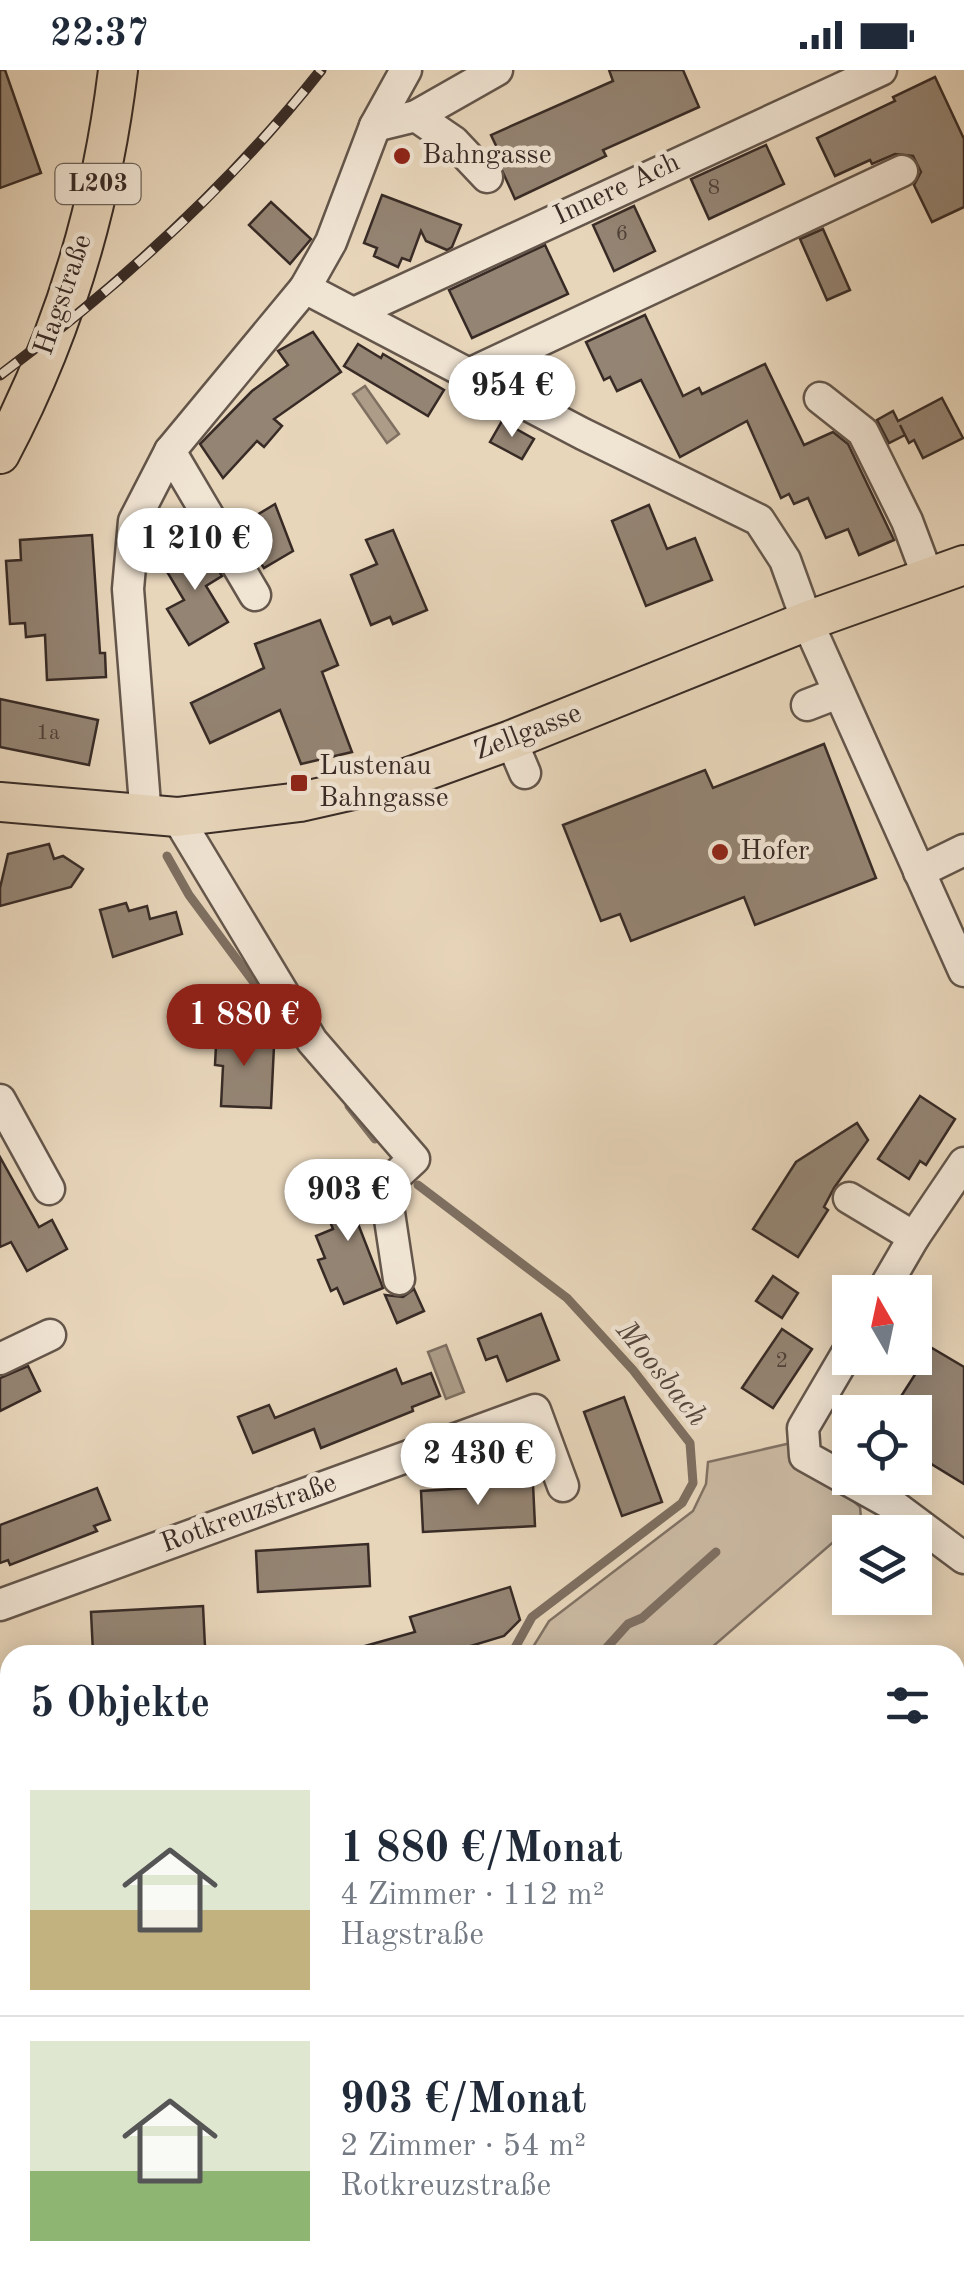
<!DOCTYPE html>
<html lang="de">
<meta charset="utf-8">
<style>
:root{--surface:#fff;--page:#f6f6f7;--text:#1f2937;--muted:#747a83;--line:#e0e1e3;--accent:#8f2418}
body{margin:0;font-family:"Old Standard TT",serif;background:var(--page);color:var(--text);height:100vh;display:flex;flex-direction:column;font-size:38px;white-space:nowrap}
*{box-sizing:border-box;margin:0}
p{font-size:32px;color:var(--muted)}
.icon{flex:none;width:55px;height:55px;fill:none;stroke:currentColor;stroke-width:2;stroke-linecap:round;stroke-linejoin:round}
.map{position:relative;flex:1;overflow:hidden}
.side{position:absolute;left:0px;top:1575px;width:965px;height:642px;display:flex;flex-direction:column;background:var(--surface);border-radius:30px 30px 0 0;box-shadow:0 5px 25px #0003}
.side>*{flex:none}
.needle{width:65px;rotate:351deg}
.controls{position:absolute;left:832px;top:1205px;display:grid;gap:20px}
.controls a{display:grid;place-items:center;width:100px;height:100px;border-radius:0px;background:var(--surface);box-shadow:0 5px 25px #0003;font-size:50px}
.price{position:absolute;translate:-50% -85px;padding:0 22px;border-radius:35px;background:#fff;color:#222;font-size:32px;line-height:65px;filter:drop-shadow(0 2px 5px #0008)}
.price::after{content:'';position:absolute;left:50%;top:60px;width:30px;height:22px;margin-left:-15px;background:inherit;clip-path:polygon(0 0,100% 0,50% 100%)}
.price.current{background:var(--accent);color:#fff}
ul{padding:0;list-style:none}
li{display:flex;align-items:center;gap:30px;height:250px;padding:0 30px}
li+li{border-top:2px solid var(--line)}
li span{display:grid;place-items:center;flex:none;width:280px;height:200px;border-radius:0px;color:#555}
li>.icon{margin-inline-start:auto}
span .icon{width:120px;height:120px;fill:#fffc;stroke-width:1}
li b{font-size:42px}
h2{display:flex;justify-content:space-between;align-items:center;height:120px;padding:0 30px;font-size:42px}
.status{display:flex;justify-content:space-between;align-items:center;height:70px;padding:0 50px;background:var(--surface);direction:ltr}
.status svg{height:28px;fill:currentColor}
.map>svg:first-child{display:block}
</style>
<div class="status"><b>22:37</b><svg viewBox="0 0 49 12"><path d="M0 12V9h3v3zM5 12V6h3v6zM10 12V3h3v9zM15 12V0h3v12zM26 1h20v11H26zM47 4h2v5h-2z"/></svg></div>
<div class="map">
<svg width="964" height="2216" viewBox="0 0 964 2216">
<rect width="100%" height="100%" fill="#e8d6bb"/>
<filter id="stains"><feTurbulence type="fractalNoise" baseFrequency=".002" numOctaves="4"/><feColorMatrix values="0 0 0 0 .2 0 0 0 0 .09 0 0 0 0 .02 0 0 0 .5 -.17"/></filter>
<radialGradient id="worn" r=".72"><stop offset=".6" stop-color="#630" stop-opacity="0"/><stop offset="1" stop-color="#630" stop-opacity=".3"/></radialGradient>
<!-- green -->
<g fill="#cab9a2" stroke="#817264" stroke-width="2.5">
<path d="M 804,1370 L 805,1386 L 802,1402 L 844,1422 L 860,1437 L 861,1448 L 703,1585 L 528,1585 L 549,1551 L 693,1441 L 706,1414 L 708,1392 Z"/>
<path d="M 90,2208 L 382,2208 L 385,2216 L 90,2216 Z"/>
</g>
<!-- water -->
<g fill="#ac9c88" stroke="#7e6f61" stroke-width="2.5">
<path d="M 365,316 L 399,364 L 387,373 L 353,324 Z"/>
<path d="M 446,1275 L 464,1322 L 446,1329 L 428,1282 Z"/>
</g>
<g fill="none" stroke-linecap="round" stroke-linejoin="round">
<!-- stream -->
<g stroke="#7e6f61" stroke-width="9">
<path d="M 167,786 L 189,825 L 290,961"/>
<path d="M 349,1036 L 375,1069"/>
<path d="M 418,1115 L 567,1228 L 633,1300 L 690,1373 L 693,1413 L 682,1433 L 532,1547 L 511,1585"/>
<path d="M 600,1585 L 628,1554 L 642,1548 L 716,1482"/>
<path d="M 955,1828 L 964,1830"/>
</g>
</g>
<!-- building -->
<g fill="#948473" stroke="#382b26" stroke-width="2.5">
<path d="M 0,0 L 5,0 L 41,103 L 0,118 Z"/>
<path d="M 609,0 L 683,0 L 699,37 L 603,80 L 606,86 L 515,129 L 495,85 L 500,84 L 491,65 L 613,11 Z"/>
<path d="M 935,7 L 964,69 L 964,137 L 932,152 L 914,115 L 921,102 L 913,86 L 895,84 L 872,94 L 870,90 L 835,106 L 817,68 L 895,31 L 893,27 Z"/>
<path d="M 766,75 L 784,114 L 709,149 L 691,109 Z"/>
<path d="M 382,125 L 461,155 L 452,177 L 447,180 L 426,171 L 421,161 L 410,191 L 402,188 L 398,197 L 374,186 L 377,178 L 364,173 Z"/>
<path d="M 271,132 L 311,169 L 290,194 L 249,155 Z"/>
<path d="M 634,136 L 655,181 L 614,201 L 593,155 Z"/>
<path d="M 823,159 L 850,220 L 827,230 L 800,169 Z"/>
<path d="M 545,175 L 568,224 L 472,268 L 449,220 Z"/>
<path d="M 645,245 L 683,326 L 699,318 L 702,324 L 765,294 L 804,375 L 833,362 L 848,374 L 894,470 L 859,485 L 848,459 L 826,468 L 808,428 L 794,434 L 789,424 L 781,428 L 747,351 L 680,387 L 641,310 L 617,321 L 610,307 L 604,310 L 586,272 Z"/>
<path d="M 313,262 L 341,302 L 274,349 L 282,356 L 264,377 L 257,371 L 223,408 L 200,374 L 252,321 L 288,295 L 278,281 Z"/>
<path d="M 358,274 L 381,288 L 383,284 L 444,320 L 428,346 L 344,296 Z"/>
<path d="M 942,328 L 963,368 L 923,388 L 914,370 L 909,373 L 900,355 L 905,365 L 889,373 L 877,350 L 893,341 L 898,351 Z"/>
<path d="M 502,351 L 534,369 L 522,389 L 490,372 Z"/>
<path d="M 275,434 L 293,481 L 264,498 L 233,452 L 249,442 L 252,448 Z"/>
<path d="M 649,435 L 667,479 L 695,468 L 712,510 L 646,536 L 612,451 Z"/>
<path d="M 393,460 L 427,540 L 393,554 L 390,547 L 371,555 L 351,505 L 377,494 L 366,470 Z"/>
<path d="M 92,465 L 100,583 L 105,583 L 106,607 L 47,610 L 45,565 L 26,567 L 25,553 L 10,554 L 6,491 L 21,490 L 20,470 Z"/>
<path d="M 201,471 L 222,506 L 206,516 L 228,552 L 189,575 L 167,539 L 184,530 L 163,495 Z"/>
<path d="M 320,550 L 338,595 L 322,602 L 352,682 L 301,694 L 280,640 L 210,673 L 191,633 L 264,598 L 255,574 Z"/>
<path d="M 0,629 L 98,650 L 89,695 L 0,677 Z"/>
<path d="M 824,674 L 876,808 L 755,855 L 744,827 L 631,871 L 620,844 L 601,851 L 563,755 L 705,700 L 713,718 Z"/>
<path d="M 49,774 L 54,789 L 63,786 L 83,799 L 71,817 L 0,836 L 0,818 L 8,784 Z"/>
<path d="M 126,833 L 129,841 L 147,836 L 150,849 L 176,842 L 182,864 L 113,887 L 100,840 Z"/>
<path d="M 217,956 L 249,957 L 248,975 L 274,976 L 271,1038 L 221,1036 L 223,996 L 215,995 Z"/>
<path d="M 920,1026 L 955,1049 L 926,1095 L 920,1091 L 909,1109 L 878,1089 Z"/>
<path d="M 857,1053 L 868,1070 L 834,1118 L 824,1137 L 828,1140 L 798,1187 L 753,1159 L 796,1092 Z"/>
<path d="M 0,1087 L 39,1157 L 52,1150 L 67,1179 L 27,1201 L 11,1172 L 0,1177 Z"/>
<path d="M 364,1108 L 370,1140 L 355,1146 L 383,1218 L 344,1234 L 337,1218 L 331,1221 L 318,1190 L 325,1188 L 316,1166 L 333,1159 L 320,1126 Z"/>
<path d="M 773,1206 L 798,1223 L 782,1248 L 756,1231 Z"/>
<path d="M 414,1219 L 424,1241 L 397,1253 L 385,1225 L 403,1227 Z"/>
<path d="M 541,1244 L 559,1290 L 507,1311 L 497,1286 L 486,1290 L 478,1269 Z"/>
<path d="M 782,1259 L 812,1279 L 773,1338 L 742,1318 Z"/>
<path d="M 932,1278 L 964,1297 L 964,1414 L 915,1384 L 915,1342 L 891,1342 Z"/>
<path d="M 28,1296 L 40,1321 L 0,1341 L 0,1308 Z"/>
<path d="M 396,1299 L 402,1314 L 431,1303 L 440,1326 L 412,1337 L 413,1341 L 321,1378 L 314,1359 L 253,1383 L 238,1347 L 269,1335 L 275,1348 Z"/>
<path d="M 624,1327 L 662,1432 L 622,1446 L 584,1342 Z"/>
<path d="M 533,1414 L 535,1456 L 423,1462 L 421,1421 Z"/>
<path d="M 97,1418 L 110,1450 L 94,1456 L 97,1461 L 10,1495 L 8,1490 L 0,1493 L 0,1455 Z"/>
<path d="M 368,1474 L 370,1516 L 258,1522 L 256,1481 Z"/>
<path d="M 510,1517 L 520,1550 L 504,1566 L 441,1585 L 359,1585 L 358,1578 L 415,1562 L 410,1547 Z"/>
<path d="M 203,1536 L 205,1577 L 93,1583 L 91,1542 Z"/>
</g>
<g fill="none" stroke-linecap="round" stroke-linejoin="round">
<defs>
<g id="minor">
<path d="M 416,46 L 454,72 L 487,107"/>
<path d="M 375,56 L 416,46 L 497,0"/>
<path d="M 305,218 L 583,364 L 759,450 L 785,490 L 807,551 L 964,901"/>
<path d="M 354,243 L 881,0"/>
<path d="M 469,304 L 902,101"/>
<path d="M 820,328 L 863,362 L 907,451 L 928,507"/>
<path d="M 170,381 L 255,525"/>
<path d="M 807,635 L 838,623"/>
<path d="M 511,670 L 525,703"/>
<path d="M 146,747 L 128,519 L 134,451 L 170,381 L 305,218 L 331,172 L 375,56 L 406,0"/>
<path d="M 177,747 L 312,971 L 414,1089 L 385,1116 L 399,1209"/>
<path d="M 919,802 L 964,780"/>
<path d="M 0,1030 L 49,1119"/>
<path d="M 849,1128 L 914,1167"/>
<path d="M 882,1222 L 914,1167 L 964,1093"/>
<path d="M 850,1278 L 803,1358 L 805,1386 L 893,1435 L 964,1488"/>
<path d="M 0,1289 L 50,1265"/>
<path d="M 0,1535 L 535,1340 L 563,1416"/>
<path d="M 0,1793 L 10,1790"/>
<path d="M 0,1924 L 10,1953"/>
<path d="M 0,1994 L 10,1992"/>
<path d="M 66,2208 L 66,2216"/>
<path d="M 546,2208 L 548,2216"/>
<path d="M 874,2208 L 876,2216"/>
<path d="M 899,2216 L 946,2208"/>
</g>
<g id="major">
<path d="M 0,384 C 63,265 102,133 118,0"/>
<path d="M 0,732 L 177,747 L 300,732 L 406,708 L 511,670 L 807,551 L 964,495"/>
</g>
</defs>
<!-- minor casing -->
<use href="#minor" stroke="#64564b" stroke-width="35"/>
<!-- major casing -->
<use href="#major" stroke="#382b26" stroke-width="42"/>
<!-- minor -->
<use href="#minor" stroke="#f0e4d3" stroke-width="30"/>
<!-- major -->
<use href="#major" stroke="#e8d6bb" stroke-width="38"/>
<defs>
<path id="rail" d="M 0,305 C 119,216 229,117 321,0"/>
</defs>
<!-- rail casing -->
<use href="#rail" stroke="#382b26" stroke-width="11"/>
<!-- rail -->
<use href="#rail" stroke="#f0e4d3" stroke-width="8" stroke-dasharray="22" stroke-linecap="butt"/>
</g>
<!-- markers -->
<g fill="#8f2418" stroke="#f0e4d3" stroke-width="4">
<circle cx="402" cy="86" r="10"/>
<rect x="289" y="703" width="20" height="20" rx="5"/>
<circle cx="720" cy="782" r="10"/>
</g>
<g text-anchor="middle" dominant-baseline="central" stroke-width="9" stroke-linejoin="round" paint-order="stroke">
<!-- number labels -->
<g font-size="22" fill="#4f4139">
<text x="714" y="118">8</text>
<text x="622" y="164">6</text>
<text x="48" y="663">1a</text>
<text x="782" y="1291">2</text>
</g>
<!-- shield labels -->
<rect fill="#f0e4d3" stroke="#6f625a" stroke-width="2.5" x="55.5" y="94" width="85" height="40" rx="8"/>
<g font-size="25" font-weight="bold" fill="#382b26">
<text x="98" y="114">L203</text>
</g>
<!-- poi labels -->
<g font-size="28" fill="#382b26" stroke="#f0e4d3" text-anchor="start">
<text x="422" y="86">Bahngasse</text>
<text x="319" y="697">Lustenau<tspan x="319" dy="32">Bahngasse</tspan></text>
<text x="740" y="782">Hofer</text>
</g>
<!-- street labels -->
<g font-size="28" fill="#382b26" stroke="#f0e4d3">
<text transform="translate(617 120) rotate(-25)">Innere Ach</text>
<text transform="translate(64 225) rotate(-71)">Hagstraße</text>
<text transform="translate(528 663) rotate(-21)">Zellgasse</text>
<text transform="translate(249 1444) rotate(-20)">Rotkreuzstraße</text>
</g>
<!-- water labels -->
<g font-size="30" font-style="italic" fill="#55473e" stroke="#f0e4d3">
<text transform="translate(661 1304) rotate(51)">Moosbach</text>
</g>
</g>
<rect width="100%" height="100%" filter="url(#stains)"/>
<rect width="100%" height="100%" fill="url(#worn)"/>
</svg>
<div class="controls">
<a><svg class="needle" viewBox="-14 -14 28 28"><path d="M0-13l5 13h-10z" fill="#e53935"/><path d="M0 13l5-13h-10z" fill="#747a83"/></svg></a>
<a><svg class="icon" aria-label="locate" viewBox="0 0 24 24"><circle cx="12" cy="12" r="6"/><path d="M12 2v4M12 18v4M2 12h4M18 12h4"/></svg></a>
<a><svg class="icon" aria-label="layers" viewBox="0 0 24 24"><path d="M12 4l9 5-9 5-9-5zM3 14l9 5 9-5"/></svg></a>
</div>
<b class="price" style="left:512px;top:370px">954 €</b>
<b class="price" style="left:195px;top:523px">1 210 €</b>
<b class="price current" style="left:244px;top:999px">1 880 €</b>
<b class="price" style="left:348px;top:1174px">903 €</b>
<b class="price" style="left:478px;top:1438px">2 430 €</b>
<section class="side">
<h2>5 Objekte<svg class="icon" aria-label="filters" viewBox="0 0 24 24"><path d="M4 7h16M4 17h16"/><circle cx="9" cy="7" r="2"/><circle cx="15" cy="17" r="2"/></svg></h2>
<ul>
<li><span style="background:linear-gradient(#dfe7d0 60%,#c2b280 0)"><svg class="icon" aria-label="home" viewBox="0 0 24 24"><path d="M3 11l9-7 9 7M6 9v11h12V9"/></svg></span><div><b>1 880 €/Monat</b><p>4 Zimmer · 112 m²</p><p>Hagstraße</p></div></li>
<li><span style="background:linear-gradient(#dfe7d0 65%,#8fb573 0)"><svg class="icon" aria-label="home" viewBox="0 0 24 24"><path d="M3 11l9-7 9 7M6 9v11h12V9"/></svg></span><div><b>903 €/Monat</b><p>2 Zimmer · 54 m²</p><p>Rotkreuzstraße</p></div></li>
</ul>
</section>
</div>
